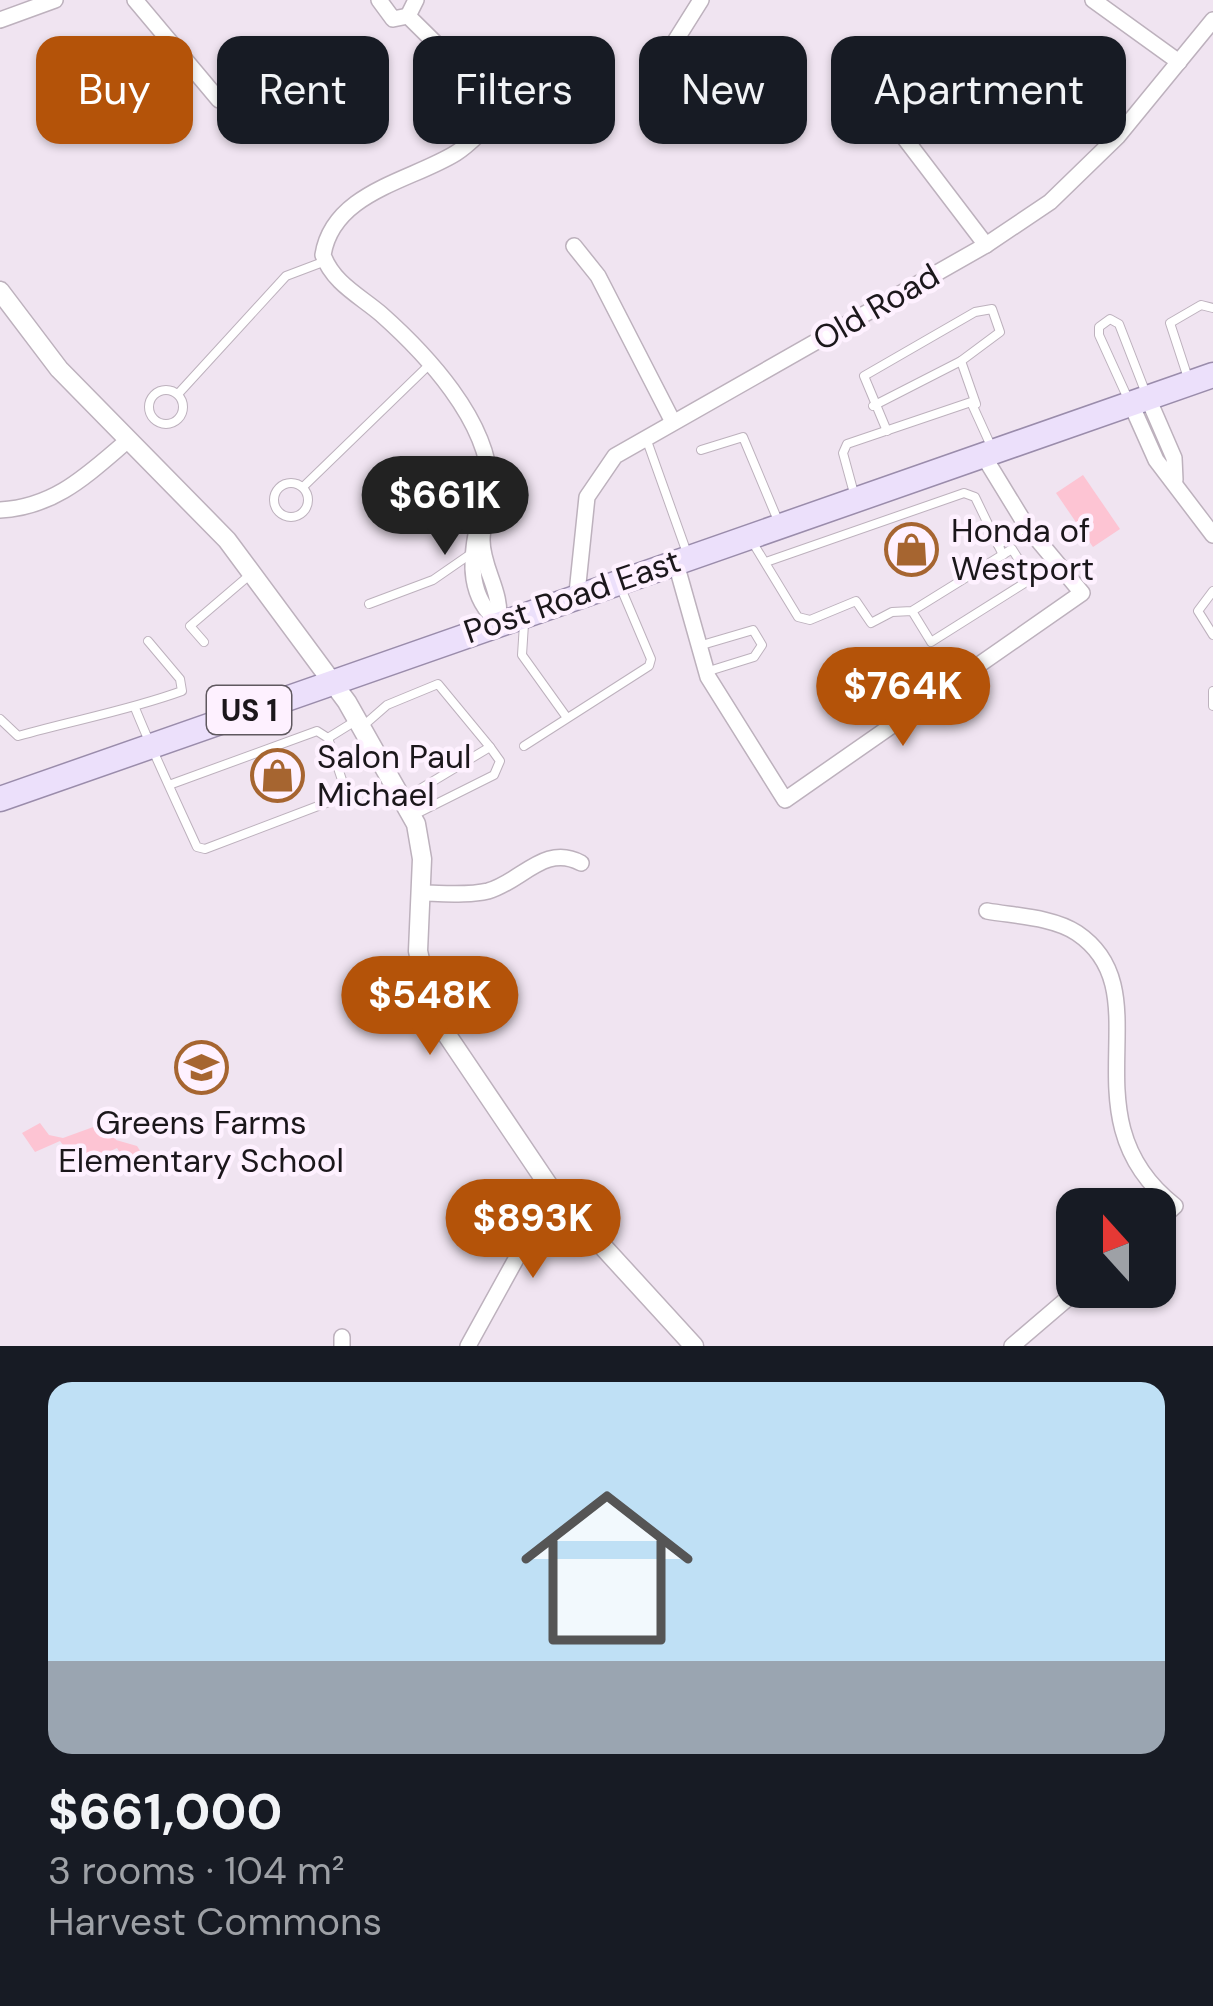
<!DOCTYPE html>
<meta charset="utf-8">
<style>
:root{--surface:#171b24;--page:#20242c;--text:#f1f3f6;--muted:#9ea1a6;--line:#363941;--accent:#b45309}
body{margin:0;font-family:"DM Sans",sans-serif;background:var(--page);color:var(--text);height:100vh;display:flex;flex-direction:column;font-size:45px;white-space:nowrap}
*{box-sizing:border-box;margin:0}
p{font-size:39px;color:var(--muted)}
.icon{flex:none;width:66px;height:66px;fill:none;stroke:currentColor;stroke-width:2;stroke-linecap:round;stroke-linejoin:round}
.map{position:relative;height:1346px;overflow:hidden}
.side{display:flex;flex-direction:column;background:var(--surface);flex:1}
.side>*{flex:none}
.banner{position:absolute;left:36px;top:36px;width:1143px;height:108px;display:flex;gap:24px}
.needle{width:78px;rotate:339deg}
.fabs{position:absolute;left:1056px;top:1188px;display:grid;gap:24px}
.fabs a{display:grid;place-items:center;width:120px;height:120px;border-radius:24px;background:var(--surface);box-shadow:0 3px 9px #0004;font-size:60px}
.price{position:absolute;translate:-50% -102px;padding:0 27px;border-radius:42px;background:var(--accent);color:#fff;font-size:39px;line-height:78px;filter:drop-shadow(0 3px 6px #0008)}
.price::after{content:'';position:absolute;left:50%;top:72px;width:36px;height:27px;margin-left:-18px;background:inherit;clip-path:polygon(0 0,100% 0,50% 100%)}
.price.current{background:#222;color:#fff}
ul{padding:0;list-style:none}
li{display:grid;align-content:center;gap:24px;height:636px;padding:0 48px}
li+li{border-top:3px solid var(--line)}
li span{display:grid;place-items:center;height:372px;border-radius:24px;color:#555}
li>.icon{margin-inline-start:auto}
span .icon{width:216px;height:216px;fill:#fffc;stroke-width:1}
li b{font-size:51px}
.tag{padding:0 42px;border-radius:24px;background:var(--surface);box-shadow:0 3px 9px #0004;font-size:42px;line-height:108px}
.tag.current{background:var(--accent);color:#fff}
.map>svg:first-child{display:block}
</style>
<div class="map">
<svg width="1213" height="1346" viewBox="0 0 1213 1346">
<rect width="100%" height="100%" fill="#f0e4f1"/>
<!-- green -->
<g fill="#fdc4d3">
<path d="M 1083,475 L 1120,529 L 1093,547 L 1056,493 Z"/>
<path d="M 107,1122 L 116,1140 L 137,1146 L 148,1163 L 132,1171 L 117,1148 L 79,1166 L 60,1141 L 35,1152 L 22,1133 L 40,1123 L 49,1135 L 63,1138 Z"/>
</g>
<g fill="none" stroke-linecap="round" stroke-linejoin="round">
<defs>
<g id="service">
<path d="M 1189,381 L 1170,323 L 1201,305 L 1213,308"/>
<circle cx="166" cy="407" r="17"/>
<path d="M 178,394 L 286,276 L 323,262"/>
<path d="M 1129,401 L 1099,335 L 1099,327 L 1110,319 L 1119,324 L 1145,391"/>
<path d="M 873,406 L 961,361 L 976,404"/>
<path d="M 887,431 L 864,376 L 975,312 L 992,309 L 1000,332 L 961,361"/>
<path d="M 646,438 L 687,553"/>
<path d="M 701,450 L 743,437 L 779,523"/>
<circle cx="291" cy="500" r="17"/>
<path d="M 303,487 L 430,364"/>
<path d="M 855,497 L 843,453 L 847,444 L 971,402 L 991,446"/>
<path d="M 753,543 L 798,617 L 810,620 L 856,601 L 871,623 L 892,612 L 912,611 L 1012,549 L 1031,579 L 931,642 L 912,611"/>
<path d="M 998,545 L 1027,527"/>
<path d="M 766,562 L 964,493 L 975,497 L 1003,555"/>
<path d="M 1213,591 L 1198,611 L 1213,635"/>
<path d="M 369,604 L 433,580 L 472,553"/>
<path d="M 524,624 L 522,655 L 565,715"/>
<path d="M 204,642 L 190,626 L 252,573"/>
<path d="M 702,645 L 753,630 L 762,645 L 754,657 L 709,671"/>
<path d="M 1213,691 L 1213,706"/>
<path d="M 135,708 C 154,755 176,801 197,847 L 205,849 L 347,795 L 328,738 L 317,731 L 169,785"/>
<path d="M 0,719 L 18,736 C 74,720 127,711 182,691 L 180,679 L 148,641"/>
<path d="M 363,726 L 387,705 L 438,684 L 490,747"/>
<path d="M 328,738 L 357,720"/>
<path d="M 524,746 L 649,666 L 651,659 L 620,586"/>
<path d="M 405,798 L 490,747 L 500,761 L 494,775 L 414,815"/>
</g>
<g id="minor">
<path d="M 135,0 L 219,100"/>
<path d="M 379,0 L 393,19 L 408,16"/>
<path d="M 1093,0 L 1179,62"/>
<path d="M 408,16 L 490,97"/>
<path d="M 408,16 L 416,0"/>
<path d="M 0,20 L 55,0"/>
<path d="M 877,65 L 887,115 L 986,245"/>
<path d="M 652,78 L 701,0"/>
<path d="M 492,122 L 509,124 L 524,113 L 513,92 L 492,95 L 487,100 L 492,122 C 480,132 469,145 456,153 C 411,181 333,192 323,255 C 333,283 360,296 381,314 C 426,354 488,420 490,484 C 491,503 482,522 482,540 C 482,569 503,592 498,622"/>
<path d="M 574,246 L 598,276 L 673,422"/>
<path d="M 1148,398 L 1174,458 L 1175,480"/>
<path d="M 1131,404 L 1156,460 L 1213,535"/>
<path d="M 0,510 C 55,507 87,475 127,441"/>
<path d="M 477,529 C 470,563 469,597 498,622"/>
<path d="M 675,560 L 708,677 L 785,800 L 1082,593 L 1027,527 L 983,455"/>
<path d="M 577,593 L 587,497 L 615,456 L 986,245 L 1050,202 L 1118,136 L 1213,20"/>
<path d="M 421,893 C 442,893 467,896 488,891 C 521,882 545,843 581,863"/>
<path d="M 987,911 C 1015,916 1053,917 1077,933 C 1166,993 1061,1117 1175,1206 L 1155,1224"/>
<path d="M 342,1337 L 342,1346"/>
<path d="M 468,1346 L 553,1192"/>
<path d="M 1012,1346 L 1081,1287"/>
</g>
<path id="tertiary" d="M 0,291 L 59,369 L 227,540 L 347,702 L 416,824 L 422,859 L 418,951 L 430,1004 L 445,1032 L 553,1192 L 694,1346"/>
<path id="primary" d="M 0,799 L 1213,375"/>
</defs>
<!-- service casing -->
<use href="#service" stroke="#bdb1bd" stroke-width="10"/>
<!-- minor casing -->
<use href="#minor" stroke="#bdb1bd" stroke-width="18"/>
<!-- tertiary casing -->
<use href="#tertiary" stroke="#bdb1bd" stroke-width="21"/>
<!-- primary casing -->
<use href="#primary" stroke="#9a8cab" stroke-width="27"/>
<!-- service -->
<use href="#service" stroke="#fff" stroke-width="8"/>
<!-- minor -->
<use href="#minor" stroke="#fff" stroke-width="15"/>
<!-- tertiary -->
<use href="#tertiary" stroke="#fff" stroke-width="18"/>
<!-- primary -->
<use href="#primary" stroke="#ece0fb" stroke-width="24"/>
</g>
<!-- icons -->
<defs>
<symbol id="shop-ring" viewBox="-11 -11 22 22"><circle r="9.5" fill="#fef1ff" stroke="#a66530" stroke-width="1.5"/><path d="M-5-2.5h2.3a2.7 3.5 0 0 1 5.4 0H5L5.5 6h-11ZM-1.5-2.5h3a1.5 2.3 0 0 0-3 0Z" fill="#a66530"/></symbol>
<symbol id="school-ring" viewBox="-11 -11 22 22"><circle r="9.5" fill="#fef1ff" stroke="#a66530" stroke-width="1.5"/><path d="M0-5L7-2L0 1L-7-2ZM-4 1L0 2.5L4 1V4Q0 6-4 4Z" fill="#a66530"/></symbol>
</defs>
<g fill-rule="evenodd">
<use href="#shop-ring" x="882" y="520" width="59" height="59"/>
<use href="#shop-ring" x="248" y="746" width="59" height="59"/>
<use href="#school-ring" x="172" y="1038" width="59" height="59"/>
</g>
<g text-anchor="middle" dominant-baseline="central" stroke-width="9" stroke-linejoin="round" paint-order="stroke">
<!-- shield labels -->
<rect fill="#fef1ff" stroke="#5f585f" stroke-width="3" x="207" y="686" width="84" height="48" rx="9"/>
<g font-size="30" font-weight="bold" fill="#1b171b">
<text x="249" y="710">US 1</text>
</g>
<!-- street labels -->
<g font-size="33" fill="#1b171b" stroke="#fef1ff">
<text transform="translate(876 307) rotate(-30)">Old Road</text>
<text transform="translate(572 596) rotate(-19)">Post Road East</text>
</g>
<!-- poi labels -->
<g font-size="33" fill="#1b171b" stroke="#fef1ff" text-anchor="start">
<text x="951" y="530">Honda of<tspan x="951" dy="38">Westport</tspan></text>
<text x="317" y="756">Salon Paul<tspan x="317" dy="38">Michael</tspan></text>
<text x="201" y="1122" text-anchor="middle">Greens Farms<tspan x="201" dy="38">Elementary School</tspan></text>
</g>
</g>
</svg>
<div class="fabs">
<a><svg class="needle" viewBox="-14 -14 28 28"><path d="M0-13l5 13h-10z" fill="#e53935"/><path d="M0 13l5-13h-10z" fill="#9ea1a6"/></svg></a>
</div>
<b class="price current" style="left:445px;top:558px">$661K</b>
<b class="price" style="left:903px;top:749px">$764K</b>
<b class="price" style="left:430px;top:1058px">$548K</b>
<b class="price" style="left:533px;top:1281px">$893K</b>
<div class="banner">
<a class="tag current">Buy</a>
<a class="tag">Rent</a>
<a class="tag">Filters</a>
<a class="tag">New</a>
<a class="tag">Apartment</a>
</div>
</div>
<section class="side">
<ul>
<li><span style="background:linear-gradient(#bfe0f5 75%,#9aa5b1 0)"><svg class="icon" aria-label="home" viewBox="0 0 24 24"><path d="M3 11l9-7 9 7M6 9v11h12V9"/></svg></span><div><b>$661,000</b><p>3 rooms · 104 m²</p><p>Harvest Commons</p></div></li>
</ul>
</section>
